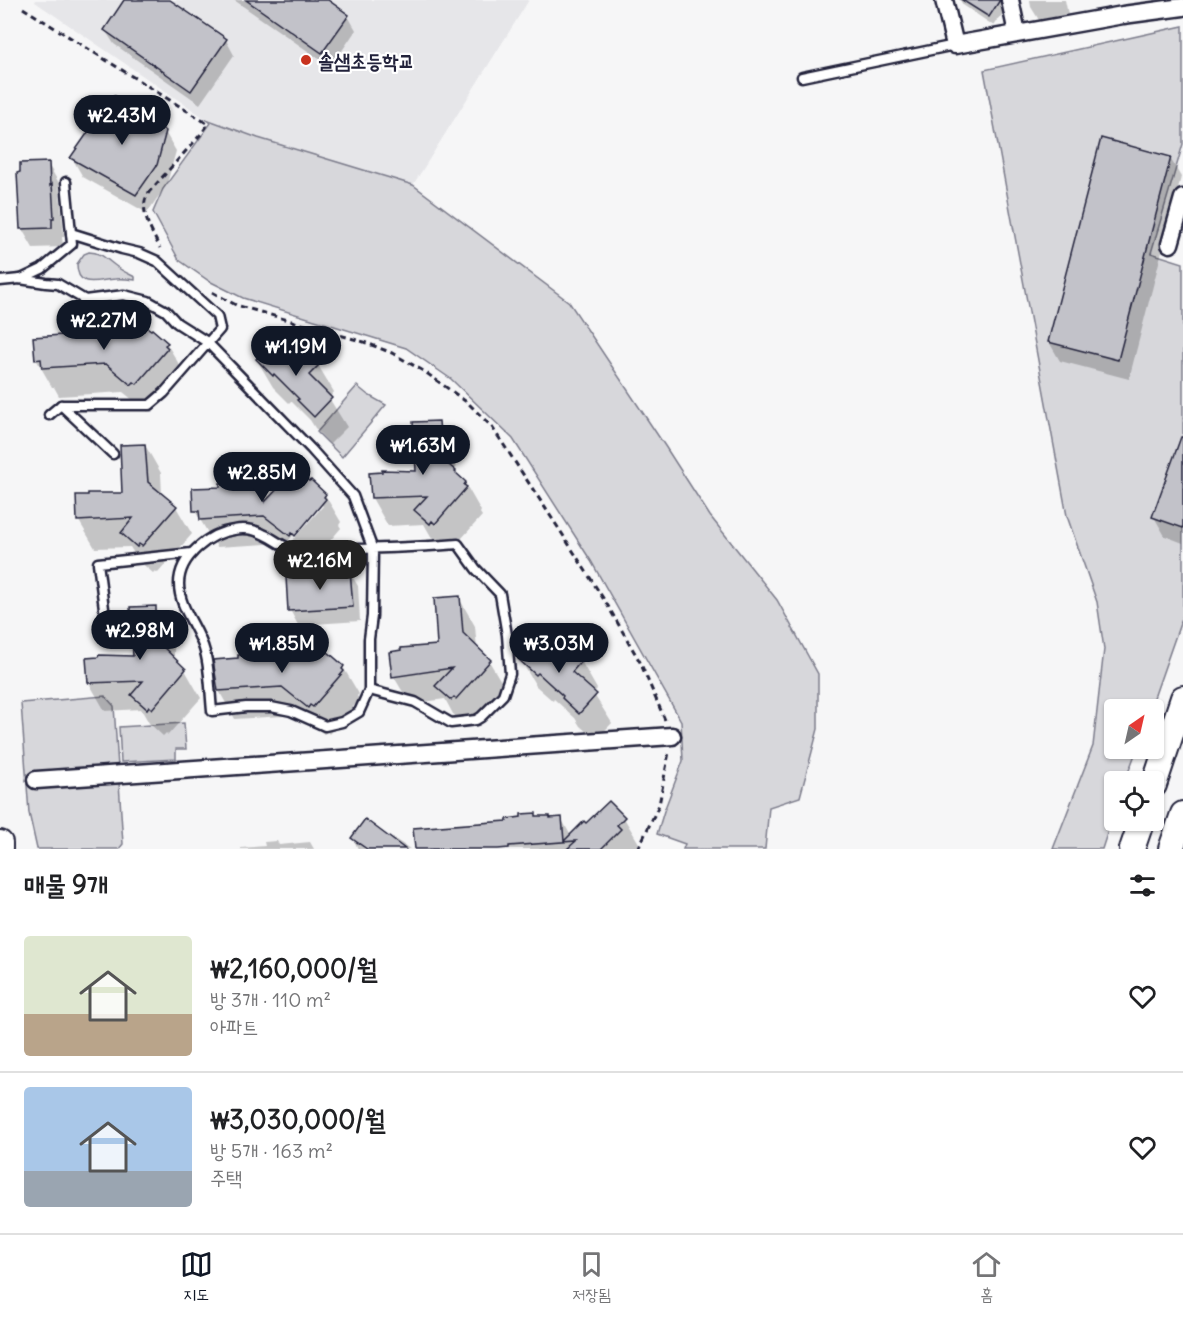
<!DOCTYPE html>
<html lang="ko">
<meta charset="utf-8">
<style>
:root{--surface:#fff;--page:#f2f2f2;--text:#202124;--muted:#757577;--line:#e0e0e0;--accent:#111827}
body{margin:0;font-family:Delius,"Poor Story",sans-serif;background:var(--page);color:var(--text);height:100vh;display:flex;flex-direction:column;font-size:22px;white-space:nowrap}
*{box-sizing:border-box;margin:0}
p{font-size:20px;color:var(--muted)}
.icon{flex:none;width:33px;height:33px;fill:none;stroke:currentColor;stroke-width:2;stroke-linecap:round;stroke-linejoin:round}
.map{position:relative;height:849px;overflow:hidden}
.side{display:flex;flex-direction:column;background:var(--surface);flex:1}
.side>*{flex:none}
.needle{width:39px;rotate:34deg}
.fabs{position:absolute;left:1104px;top:699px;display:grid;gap:12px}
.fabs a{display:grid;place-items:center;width:60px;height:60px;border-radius:6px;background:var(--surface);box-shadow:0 2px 4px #0004;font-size:30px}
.price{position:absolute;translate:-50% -51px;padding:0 14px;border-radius:21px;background:var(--accent);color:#fff;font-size:20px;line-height:39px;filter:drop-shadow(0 2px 3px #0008)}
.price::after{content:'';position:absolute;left:50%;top:36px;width:18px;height:14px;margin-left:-9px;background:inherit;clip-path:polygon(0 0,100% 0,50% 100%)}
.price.active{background:#222;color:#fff}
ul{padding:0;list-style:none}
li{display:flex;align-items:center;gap:18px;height:150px;padding:0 24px}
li+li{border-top:2px solid var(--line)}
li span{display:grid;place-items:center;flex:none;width:168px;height:120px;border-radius:6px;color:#555}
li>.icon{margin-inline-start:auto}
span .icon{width:72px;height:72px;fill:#fffc;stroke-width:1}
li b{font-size:26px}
h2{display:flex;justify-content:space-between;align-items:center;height:72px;padding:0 24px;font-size:26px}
.tabs{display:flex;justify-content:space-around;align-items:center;height:84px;border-top:2px solid var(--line);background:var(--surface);font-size:16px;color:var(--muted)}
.tabs a{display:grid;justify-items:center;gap:3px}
.tabs .active{color:var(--accent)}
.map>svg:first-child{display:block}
</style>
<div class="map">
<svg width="1183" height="849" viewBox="0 0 1183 849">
<rect width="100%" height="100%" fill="#f6f6f7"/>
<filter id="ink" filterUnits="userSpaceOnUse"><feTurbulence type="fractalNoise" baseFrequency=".0167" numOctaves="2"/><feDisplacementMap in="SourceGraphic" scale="12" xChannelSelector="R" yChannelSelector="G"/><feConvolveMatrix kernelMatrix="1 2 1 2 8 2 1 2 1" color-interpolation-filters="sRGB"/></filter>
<g filter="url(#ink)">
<!-- built -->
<path fill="#e6e6e9" d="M 36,0 L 529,0 L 413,185 L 258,138 L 206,119 L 35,2 Z"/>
<!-- green -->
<g fill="#d7d7db" stroke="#7c7c8b" stroke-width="1.5">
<path d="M 1183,26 L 1183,144 L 1151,253 L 1183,263 L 1183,615 L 1150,709 L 1114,710 L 1114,748 L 1137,749 L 1125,781 L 1114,782 L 1114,812 L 1102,849 L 1053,849 L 1093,746 L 1104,649 L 1097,602 L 1067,516 L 984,70 Z"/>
<path d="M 206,119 L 258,138 L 413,185 L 569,302 L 665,446 L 710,516 L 777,600 L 818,674 L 818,729 L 800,797 L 769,807 L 765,849 L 683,849 L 685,844 L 657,834 L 664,811 L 683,761 L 681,721 L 591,561 L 513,439 L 451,379 L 406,348 L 243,298 L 209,281 L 179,260 L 153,212 L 163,189 L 211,123 Z"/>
<path d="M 89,252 C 101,252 107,260 117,267 C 122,271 129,274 135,277 L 135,280 C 128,279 122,278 115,279 C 98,280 77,290 77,264 L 84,254 Z"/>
<path d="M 357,386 L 368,395 L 386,405 L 342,457 L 317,432 Z"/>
<path d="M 105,696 L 114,706 L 123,844 L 119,849 L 37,849 L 29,813 L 21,703 Z"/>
<path d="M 184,723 L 186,749 L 176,749 L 176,759 L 121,762 L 119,727 Z"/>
</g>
<!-- shadow -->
<g fill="#0003" fill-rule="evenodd">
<path d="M 126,0 L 168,0 L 226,40 L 234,55 L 200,104 L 114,44 L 105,30 Z"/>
<path d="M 234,0 L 325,0 L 348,16 L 356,30 L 331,67 Z"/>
<path d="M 960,0 L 1003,0 L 1005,10 L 994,26 L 963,5 Z"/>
<path d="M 1030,0 L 1065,0 L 1068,14 L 1039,20 L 1031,7 Z"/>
<path d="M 1156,0 L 1177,0 L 1158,4 Z"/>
<path d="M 165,132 L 176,151 L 167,184 L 147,213 L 83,177 L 72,158 Z"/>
<path d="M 1170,158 L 1181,177 L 1129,379 L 1060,361 L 1049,342 Z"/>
<path d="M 48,164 L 59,183 L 64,237 L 62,237 L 63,247 L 33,248 L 22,229 Z"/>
<path d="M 75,333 L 77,336 L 124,337 L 167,344 L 183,371 L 183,377 L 153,411 L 150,408 L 148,412 L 123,392 L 59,396 L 54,387 L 52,387 L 36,359 L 64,337 Z"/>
<path d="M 257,360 L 297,365 L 318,365 L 334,392 L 329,398 L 347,427 L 330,444 L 315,428 L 310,420 L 291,401 L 289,403 L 273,387 Z"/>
<path d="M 438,422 L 454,450 L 456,473 L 465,483 L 481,511 L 480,513 L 482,516 L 451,550 L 449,548 L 446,551 L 432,538 L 424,524 L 388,526 L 372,498 L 417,473 Z"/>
<path d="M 1183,436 L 1183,543 L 1165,536 L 1154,517 Z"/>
<path d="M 145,445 L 161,473 L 162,495 L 176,507 L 192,534 L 158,573 L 155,571 L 153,573 L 139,561 L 130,547 L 95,548 L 79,521 L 124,495 Z"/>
<path d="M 234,484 L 236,487 L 263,485 L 270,498 L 325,495 L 341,522 L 339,525 L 341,528 L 312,562 L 309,560 L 306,563 L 281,543 L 217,547 L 212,538 L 211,538 L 195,511 L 222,488 ZM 321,504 L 323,506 L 291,542 L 289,540 Z"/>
<path d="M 349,571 L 358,586 L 360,621 L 298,625 L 290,610 L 327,576 Z"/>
<path d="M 459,598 L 475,626 L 477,649 L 489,661 L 505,688 L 473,726 L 470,724 L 468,726 L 453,714 L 445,699 L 410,704 L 394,677 L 439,646 Z"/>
<path d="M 155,607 L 171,635 L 171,643 L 174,647 L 174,659 L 185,670 L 201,698 L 168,735 L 166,733 L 163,736 L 149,723 L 141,709 L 105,711 L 89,683 L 88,659 L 134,657 Z"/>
<path d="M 570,651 L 581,661 L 597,689 L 593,693 L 612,723 L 596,740 L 580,726 L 575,718 L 554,699 L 553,701 L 536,686 L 520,659 L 560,663 Z"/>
<path d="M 254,659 L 300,660 L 343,667 L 359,694 L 357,696 L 359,700 L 329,734 L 327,732 L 324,734 L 299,715 L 235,719 L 219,691 Z"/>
<path d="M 537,817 L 551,819 L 561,818 L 571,836 L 586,825 L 624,818 L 640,845 L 636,849 L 416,849 L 509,823 Z"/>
<path d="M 353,838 L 391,841 L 393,838 L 410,849 L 358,849 Z"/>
<path d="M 277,841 L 279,845 L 310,842 L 314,849 L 241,849 L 241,848 L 265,846 L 264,842 Z"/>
</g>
<!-- building -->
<g fill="#c2c2c9" stroke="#22223b" stroke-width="1.5">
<path d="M 124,0 L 170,0 L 227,39 L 191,91 L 104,30 Z"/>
<path d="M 246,0 L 328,0 L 349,15 L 322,53 Z"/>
<path d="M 962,0 L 1000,0 L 989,17 Z"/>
<path d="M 114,95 L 166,131 L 157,165 L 136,195 L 70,158 Z"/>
<path d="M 1101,138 L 1171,157 L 1118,360 L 1048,342 Z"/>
<path d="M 49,162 L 50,186 L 52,184 L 54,218 L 52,218 L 52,228 L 20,229 L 17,173 L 20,172 L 20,163 Z"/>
<path d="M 136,321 L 143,326 L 144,325 L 151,330 L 152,329 L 168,343 L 165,345 L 168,348 L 137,384 L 134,382 L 131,385 L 106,364 L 42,368 L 41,359 L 35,360 L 33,337 L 62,335 L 62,332 L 76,331 L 76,334 L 120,332 L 124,335 Z"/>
<path d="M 274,341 L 297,363 L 308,352 L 320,364 L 309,375 L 332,398 L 314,417 L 297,400 L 299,399 L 274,374 L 273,376 L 256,359 Z"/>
<path d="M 439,421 L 442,459 L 456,471 L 455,472 L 466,482 L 464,485 L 467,487 L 435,524 L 432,521 L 430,524 L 414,510 L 427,496 L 371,498 L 369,473 L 382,472 L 382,470 L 416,471 L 413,422 Z"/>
<path d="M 1181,437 L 1183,437 L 1183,528 L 1152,517 Z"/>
<path d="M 145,444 L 148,482 L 177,506 L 142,546 L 139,544 L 137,547 L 121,533 L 133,518 L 77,521 L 76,495 L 88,495 L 88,493 L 122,493 L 120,445 Z"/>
<path d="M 294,472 L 301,478 L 303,476 L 309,481 L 311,480 L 326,494 L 324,497 L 326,499 L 295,536 L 292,533 L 290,536 L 264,516 L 200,520 L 199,511 L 193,511 L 192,488 L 220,487 L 220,483 L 235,482 L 235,486 L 264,484 L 265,502 L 281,485 L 282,486 Z"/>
<path d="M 350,570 L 353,607 L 288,611 L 286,577 L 326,575 L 325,571 Z"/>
<path d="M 460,596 L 463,633 L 491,660 L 456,699 L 454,697 L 451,700 L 435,686 L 452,668 L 392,677 L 389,652 L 401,650 L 401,648 L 437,645 L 434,598 Z"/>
<path d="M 156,606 L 156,618 L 158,618 L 159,643 L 186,669 L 152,709 L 149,706 L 147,709 L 131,695 L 143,681 L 88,683 L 86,658 L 98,657 L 99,655 L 133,656 L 130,607 Z"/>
<path d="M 536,639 L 560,661 L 570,649 L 582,660 L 572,672 L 597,694 L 579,714 L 562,698 L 563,696 L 538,673 L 536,675 L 518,659 Z"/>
<path d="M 312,644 L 319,650 L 321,648 L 327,653 L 328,652 L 344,666 L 342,669 L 344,671 L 313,707 L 310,705 L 308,708 L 282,687 L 218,691 L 213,660 L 238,658 L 238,655 L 253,654 L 253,657 L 297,655 L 300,658 Z"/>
<path d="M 609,801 L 625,817 L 617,825 L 621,829 L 601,849 L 567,849 L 576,841 L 509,846 L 509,848 L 498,849 L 415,849 L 413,828 L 507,821 L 507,819 L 521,817 L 521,814 L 536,813 L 536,816 L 550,816 L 550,818 L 562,817 L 564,841 L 584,821 L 586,823 Z"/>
<path d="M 365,819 L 405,849 L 367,849 L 351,838 Z"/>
</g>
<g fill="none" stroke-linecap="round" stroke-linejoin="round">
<defs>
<g id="lane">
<path d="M 802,77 L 955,45"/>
<path d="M 66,182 L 71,233"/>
<path d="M 21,279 L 42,269 L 72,244 L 71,233 L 122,249 L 139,253 L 157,261 L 217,316 L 220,329 L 164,393 L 150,405 L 61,405 L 49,415"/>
<path d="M 0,281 L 20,279 L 46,283 L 58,284 L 85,300 L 124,295 L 148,301 L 166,311 L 177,323 L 207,342 L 311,449 L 353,496 L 373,550 L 372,616 L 369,639 L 369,690 L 359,712 L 342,722 L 325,726 L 291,711 L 271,707 L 246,707 L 212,711 C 210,692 210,670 205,652 C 199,628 179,609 179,584 C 179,557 209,533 234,530 C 244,528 256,530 265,535 C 276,540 285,549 298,551 C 311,553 326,550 339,549 C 379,549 418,547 458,544 L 476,569 L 500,594 L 507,635 L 510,674 L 503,695 L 481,717 L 476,720 L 451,723 L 415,702 L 369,690"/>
<path d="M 61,405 L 113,454"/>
<path d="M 105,616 L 98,563 L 192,553"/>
</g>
<g id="street">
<path d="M 944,0 L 955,45 L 1123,15 L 1183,7"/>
<path d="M 1010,0 L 1017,33"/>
<path d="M 1170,244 L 1183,198"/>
<path d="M 36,780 L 672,736"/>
</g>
<g id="secondary">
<path d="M 1154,785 L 1183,698"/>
<path d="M 0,843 L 0,849"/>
<path d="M 1132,849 L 1142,820"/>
<path d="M 1171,849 L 1183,814"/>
</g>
</defs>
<!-- lane casing -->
<use href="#lane" stroke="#22223b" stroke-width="13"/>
<!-- street casing -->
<use href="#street" stroke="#22223b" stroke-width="21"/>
<!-- secondary casing -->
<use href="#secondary" stroke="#22223b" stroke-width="28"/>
<!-- path -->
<g stroke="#22223b" stroke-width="3" stroke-dasharray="6 4.5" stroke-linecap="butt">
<path d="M 23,8 L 208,124 L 202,133 L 149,192 C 148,195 146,197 145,201 C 142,217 153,234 160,248"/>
<path d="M 212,292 L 236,305 L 364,342 L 392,353 L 425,372 L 468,403 L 492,427 L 561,532 L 608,606 L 640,662 L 665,720"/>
<path d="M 638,849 L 659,805 L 669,752"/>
</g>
<!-- lane -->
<use href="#lane" stroke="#fff" stroke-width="8"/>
<!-- street -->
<use href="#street" stroke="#fff" stroke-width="16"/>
<!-- secondary -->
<use href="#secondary" stroke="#fff" stroke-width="24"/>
</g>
</g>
<!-- markers -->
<circle fill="#c8321e" stroke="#fff" stroke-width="2" cx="306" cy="60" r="6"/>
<g text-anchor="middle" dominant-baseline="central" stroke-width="4.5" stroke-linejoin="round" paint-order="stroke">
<!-- poi labels -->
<g font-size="20" font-weight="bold" fill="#22223b" stroke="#fff" text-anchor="start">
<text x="318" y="60">솔샘초등학교</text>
</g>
</g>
</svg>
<div class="fabs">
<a><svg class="needle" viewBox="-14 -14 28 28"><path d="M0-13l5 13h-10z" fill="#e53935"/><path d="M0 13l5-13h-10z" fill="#757577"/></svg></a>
<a><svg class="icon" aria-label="locate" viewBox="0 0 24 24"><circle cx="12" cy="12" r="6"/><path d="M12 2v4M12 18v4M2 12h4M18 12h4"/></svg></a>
</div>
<b class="price" style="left:122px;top:146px">₩2.43M</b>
<b class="price" style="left:104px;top:351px">₩2.27M</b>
<b class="price" style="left:296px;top:377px">₩1.19M</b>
<b class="price" style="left:423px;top:476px">₩1.63M</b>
<b class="price" style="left:262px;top:503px">₩2.85M</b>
<b class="price active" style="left:320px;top:591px">₩2.16M</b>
<b class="price" style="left:140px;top:661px">₩2.98M</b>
<b class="price" style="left:282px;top:674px">₩1.85M</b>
<b class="price" style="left:559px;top:674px">₩3.03M</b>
</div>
<section class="side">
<h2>매물 9개<svg class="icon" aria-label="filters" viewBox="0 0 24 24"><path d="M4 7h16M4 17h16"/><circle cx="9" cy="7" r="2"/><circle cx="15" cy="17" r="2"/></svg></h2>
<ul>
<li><span style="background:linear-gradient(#dfe7d0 65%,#b9a48a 0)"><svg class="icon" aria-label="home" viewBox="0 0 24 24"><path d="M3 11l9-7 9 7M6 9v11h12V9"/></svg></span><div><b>₩2,160,000/월</b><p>방 3개 · 110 m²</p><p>아파트</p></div><svg class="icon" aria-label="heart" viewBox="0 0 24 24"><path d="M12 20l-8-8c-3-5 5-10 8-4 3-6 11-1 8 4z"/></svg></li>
<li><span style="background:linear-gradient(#a9c7e8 70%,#9aa5b1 0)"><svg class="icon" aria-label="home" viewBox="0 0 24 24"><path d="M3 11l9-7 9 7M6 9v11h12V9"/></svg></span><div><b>₩3,030,000/월</b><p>방 5개 · 163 m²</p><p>주택</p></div><svg class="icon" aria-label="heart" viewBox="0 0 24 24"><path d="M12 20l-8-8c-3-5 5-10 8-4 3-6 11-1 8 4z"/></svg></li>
</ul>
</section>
<nav class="tabs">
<a class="active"><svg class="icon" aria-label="map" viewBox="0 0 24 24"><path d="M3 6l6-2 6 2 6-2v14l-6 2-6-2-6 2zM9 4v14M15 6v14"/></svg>지도</a>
<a><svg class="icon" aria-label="saved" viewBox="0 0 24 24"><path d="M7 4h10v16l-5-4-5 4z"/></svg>저장됨</a>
<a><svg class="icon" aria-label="home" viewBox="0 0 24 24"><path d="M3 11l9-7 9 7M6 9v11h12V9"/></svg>홈</a>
</nav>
